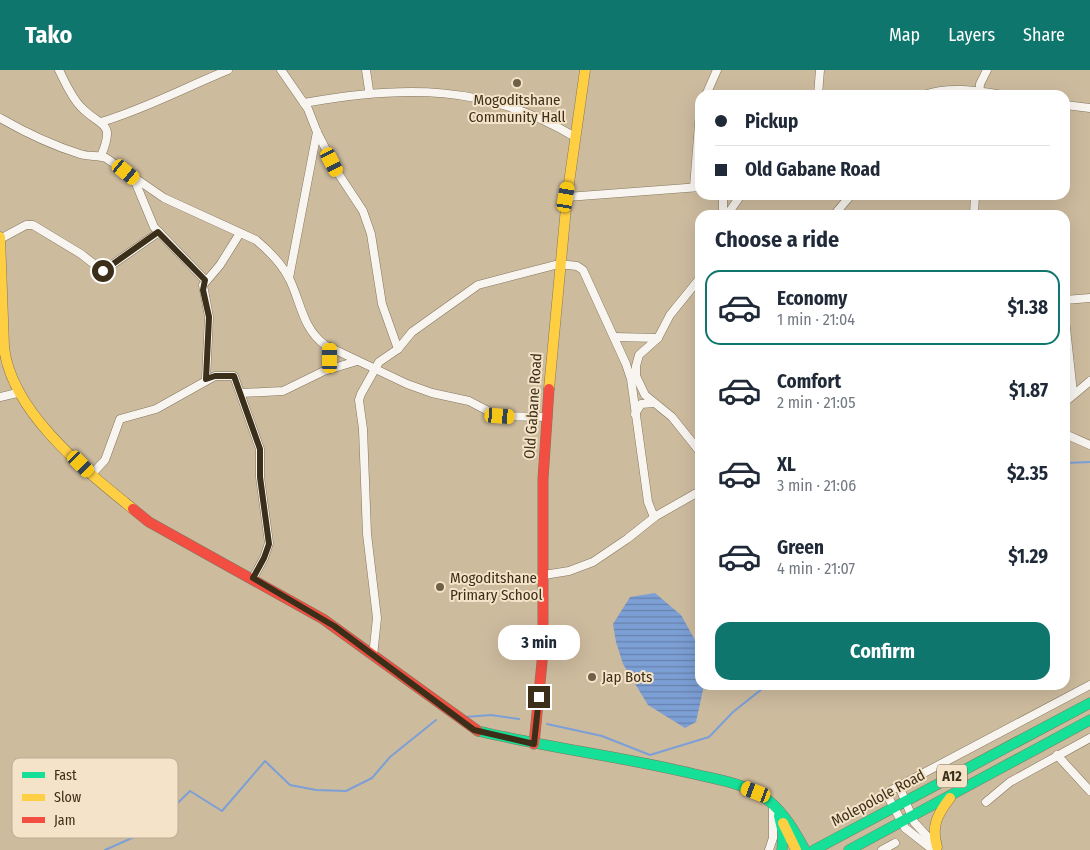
<!DOCTYPE html>
<meta charset="utf-8">
<style>
body{margin:0;font-family:"Fira Sans Condensed",sans-serif;background:#f6f6f7;color:#1f2937;height:100vh;display:flex;flex-direction:column;font-size:19px;white-space:nowrap}
*{box-sizing:border-box;margin:0}
p{font-size:16px;color:#747a83}
.icon{flex:none;width:28px;height:28px;fill:none;stroke:currentColor;stroke-width:2;stroke-linecap:round;stroke-linejoin:round}
.map{position:relative;flex:1;overflow:hidden}
.side{position:absolute;left:695px;top:140px;width:375px;height:480px;display:flex;flex-direction:column;background:#fff;border-radius:15px;box-shadow:0 5px 20px #0002}
.side>*{flex:none}
.hud{position:absolute;left:695px;top:20px;width:375px;height:110px;border-radius:15px;box-shadow:0 5px 20px #0002;display:grid;align-content:center;height:110px;padding:0 20px;background:#fff}
.end{position:absolute;width:22px;height:22px;margin:-11px;border:6px solid #3c2f19;background:#fff;box-shadow:0 0 0 2px #fff}
.from{border-radius:50%}
.bubble{position:absolute;height:35px;border-radius:15px;background:#fff;box-shadow:0 5px 20px #0002;font-size:16px;font-weight:700;line-height:35px;text-align:center}
.car{position:absolute;width:15px;height:30px;margin:-15px -8px;border-radius:6px;box-shadow:0 0 4px 1px #0007;background:linear-gradient(#f5c518 24%,#345 0 40%,#f5c518 0 76%,#345 0 86%,#f5c518 0)}
.hud b{display:flex;align-items:center;gap:18px;height:48px;font-size:19px}
.hud b+b{border-top:1px solid #e0e1e3}
.hud i{width:12px;height:12px;background:#1f2937}
ul{padding:0;list-style:none}
li{display:flex;align-items:center;gap:15px;height:75px;margin:0 10px 8px;padding:0 10px;border:2px solid transparent;border-radius:15px}
li div{flex:1}
li b{display:block;font-size:19px}
li em{font-style:normal;font-weight:700}
li.on{border-color:#0f766e}
li>.icon{width:45px;height:45px;stroke-width:1.5}
h2{padding:0 20px;font-size:22px;line-height:60px}
.action{display:flex;gap:10px;margin-top:auto;padding:10px 20px}
.action a{flex:1;height:58px;border-radius:15px;background:#0f766e;color:#fff;font-size:20px;font-weight:700;line-height:58px;text-align:center}
header{display:flex;align-items:center;gap:30px;box-sizing:border-box;height:70px;padding:0 25px;background:#0f766e;color:#fff}
header strong{font-size:24px}
nav{display:flex;gap:28px;margin-inline-start:auto;font-size:18px}
.map>svg:first-child{display:block}
</style>
<header>
<strong>Tako</strong>
<nav><a>Map</a><a>Layers</a><a>Share</a></nav>
</header>
<div class="map">
<svg width="1090" height="780" viewBox="0 0 1090 780">
<defs>
<pattern id="water-rules" width="6" height="5" patternUnits="userSpaceOnUse" patternTransform="scale(1.25)"><rect width="6" height="5" fill="#7c9fd5"/><path d="M0 2.5h6" fill="none" stroke="#6782ac"/></pattern>
</defs>
<rect width="100%" height="100%" fill="#cdbb9e"/>
<path fill="url(#water-rules)" d="M655,523l26,22 19,34v36h3v5l-7,32 -11,6 -37,-23 -25,-41 -7,-22 -3,-18 17,-27z"/>
<g fill="none" stroke-linecap="round" stroke-linejoin="round">
<g stroke="#7c9fd5" stroke-width="2">
<path d="M1065,393l25,-1"/>
<path d="M465,647l26,-2 28,4"/>
<path d="M547,654l55,12 48,19 59,-18 24,-25 34,-27"/>
<path d="M105,780l45,-20 40,-39 32,20 43,-50 25,24 26,5 30,1 26,-13 18,-21 46,-37"/>
</g>
<g stroke="#83765e" stroke-width="9">
<g id="street">
<path d="M59,0c6,12 12,27 22,37 20,21 35,13 20,49"/>
<path d="M281,0l27,39 9,23 21,41 25,38 8,23 11,70 16,45"/>
<path d="M366,0l3,20"/>
<path d="M706,25l11,-25"/>
<path d="M818,25l2,-25"/>
<path d="M924,25c25,-9 54,-4 79,0"/>
<path d="M979,25l1,-11 7,-14"/>
<path d="M304,33c98,-18 183,-19 271,34"/>
<path d="M1065,35l25,3"/>
<path d="M0,48c26,15 51,27 80,36 9,3 18,1 26,4l58,40 92,42c12,10 25,23 33,38 12,24 13,50 36,67l82,39 25,9 37,8 21,11 10,4 48,1"/>
<path d="M101,52c44,-13 85,-35 127,-52"/>
<path d="M134,109l20,48 51,53"/>
<path d="M694,117l6,-75"/>
<path d="M723,125v20"/>
<path d="M567,127l133,-10"/>
<path d="M727,145l14,-20"/>
<path d="M834,145l17,-20"/>
<path d="M974,145l1,-20"/>
<path d="M0,169l26,-14h7l48,29 22,17 56,-39"/>
<path d="M289,208l28,-146"/>
<path d="M700,208l-30,37 -12,23 -19,17 -3,11v10l9,19 27,22 28,35"/>
<path d="M1065,230l25,-2"/>
<path d="M1065,249l8,74"/>
<path d="M614,267l44,1"/>
<path d="M330,277v21"/>
<path d="M206,309l3,-62 -6,-32 17,-20 20,-32"/>
<path d="M242,323l41,-2 41,-20 33,-10"/>
<path d="M0,327l17,-4"/>
<path d="M1065,332l25,-21"/>
<path d="M635,344l6,-10 13,-1"/>
<path d="M1065,364l25,11"/>
<path d="M92,404l13,-14 15,-41 36,-10 59,-33h19l26,73v28l9,66 -5,15 -11,20"/>
<path d="M544,505l25,-4 24,-9 34,-23 29,-23 44,-25"/>
<path d="M373,586l4,-38 -10,-84 -4,-105 -4,-29 2,-6 18,-32 19,-13 14,-17 66,-47 81,-21 18,2 6,4 43,94 5,15 17,123 6,15"/>
<path d="M1057,685l33,36"/>
<path d="M899,716l15,36 23,25"/>
<path d="M986,732l24,-20 80,-44"/>
<path d="M769,780l4,-12v-33"/>
<path d="M882,780l13,-7"/>
<path d="M933,780l-28,-22 -19,-35 204,-108"/>
</g>
</g>
<g stroke="#83765e" stroke-width="11">
<g id="fast">
<path d="M478,661c72,17 145,26 216,43 25,6 55,10 75,27 16,13 26,31 36,49"/>
<path d="M779,746l4,17 -1,17"/>
<path d="M814,780l276,-147"/>
<path d="M849,780l241,-130"/>
</g>
</g>
<g stroke="#83765e" stroke-width="11">
<g id="slow">
<path d="M0,167l4,110c7,65 81,123 129,162"/>
<path d="M549,319l18,-192 18,-127"/>
<path d="M783,753l13,27"/>
<path d="M937,777c-6,-21 0,-32 13,-49"/>
</g>
</g>
<g stroke="#83765e" stroke-width="11">
<g id="jam">
<path d="M133,439l16,13 174,97 155,112"/>
<path d="M534,674l9,-92v-173l6,-90"/>
</g>
</g>
<use href="#street" stroke="#f8f5f0" stroke-width="8"/>
<use href="#fast" stroke="#16e098" stroke-width="10"/>
<use href="#slow" stroke="#ffcf43" stroke-width="10"/>
<use href="#jam" stroke="#f24e42" stroke-width="10"/>
</g>
<g fill="none" stroke-linecap="round" stroke-linejoin="round">
<path stroke="#3c2f19" stroke-width="6" d="M103,201l55,-39 47,48 -2,10 6,27 -3,62 9,-3h19l26,73v28l9,67 -5,14 -11,20 81,48 140,104 60,14 5,-47"/>
</g>
<g fill="#6f6048" stroke="#f4e3c8" stroke-width="2">
<circle cx="517" cy="13" r="5"/>
<circle cx="440" cy="517" r="5"/>
<circle cx="592" cy="607" r="5"/>
</g>
<g text-anchor="middle" dominant-baseline="central" stroke-width="4" stroke-linejoin="round" paint-order="stroke">
<rect fill="#f4e3c8" stroke="#73654e" stroke-width="1" x="937" y="694.5" width="30" height="23" rx="4"/>
<g font-size="14" font-weight="bold" fill="#3c2f19">
<text x="952" y="706">A12</text>
</g>
<g font-size="15" fill="#3c2f19" stroke="#f4e3c8" text-anchor="start">
<text x="517" y="30" text-anchor="middle">Mogoditshane<tspan x="517" dy="17">Community Hall</tspan></text>
<text x="450" y="508">Mogoditshane<tspan x="450" dy="17">Primary School</tspan></text>
<text x="602" y="607">Jap Bots</text>
</g>
<g font-size="15" fill="#3c2f19" stroke="#f4e3c8">
<text transform="translate(533 336) rotate(-86)">Old Gabane Road</text>
<text transform="translate(878 728) rotate(-28)">Molepolole Road</text>
</g>
</g>
<rect x="12" y="688" width="166" height="80" rx="8" fill="#f4e3c8" stroke="#bdad94" stroke-width="1"/>
<rect x="22" y="702" width="23" height="6" fill="#16e098"/>
<rect x="22" y="724" width="23" height="7" fill="#ffcf43"/>
<rect x="22" y="747" width="23" height="6" fill="#f24e42"/>
<g font-size="14" fill="#3c2f19">
<text x="54" y="710">Fast</text>
<text x="54" y="732">Slow</text>
<text x="54" y="755">Jam</text>
</g>
</svg>
<i class="end from" style="left:103px;top:201px"></i>
<i class="end" style="left:539px;top:627px"></i>
<div class="bubble" style="left:498px;top:555px;width:82px">3 min</div>
<i class="car" style="left:332px;top:92px;rotate:153deg"></i>
<i class="car" style="left:126px;top:102px;rotate:129deg"></i>
<i class="car" style="left:566px;top:127px;rotate:10deg"></i>
<i class="car" style="left:330px;top:288px;rotate:0deg"></i>
<i class="car" style="left:500px;top:346px;rotate:94deg"></i>
<i class="car" style="left:81px;top:394px;rotate:135deg"></i>
<i class="car" style="left:756px;top:722px;rotate:291deg"></i>
<div class="hud">
<b><i class="from"></i>Pickup</b>
<b><i></i>Old Gabane Road</b>
</div>
<section class="side">
<h2>Choose a ride</h2>
<ul>
<li class="on"><svg class="icon" aria-label="car" viewBox="0 0 24 24"><path d="M5 17H2v-5l4-1 3-4h7l3 4 3 1v5h-3M9 17h6M6 11h13"/><circle cx="7" cy="17" r="2"/><circle cx="17" cy="17" r="2"/></svg><div><b>Economy</b><p>1 min · 21:04</p></div><em>$1.38</em></li>
<li><svg class="icon" aria-label="car" viewBox="0 0 24 24"><path d="M5 17H2v-5l4-1 3-4h7l3 4 3 1v5h-3M9 17h6M6 11h13"/><circle cx="7" cy="17" r="2"/><circle cx="17" cy="17" r="2"/></svg><div><b>Comfort</b><p>2 min · 21:05</p></div><em>$1.87</em></li>
<li><svg class="icon" aria-label="car" viewBox="0 0 24 24"><path d="M5 17H2v-5l4-1 3-4h7l3 4 3 1v5h-3M9 17h6M6 11h13"/><circle cx="7" cy="17" r="2"/><circle cx="17" cy="17" r="2"/></svg><div><b>XL</b><p>3 min · 21:06</p></div><em>$2.35</em></li>
<li><svg class="icon" aria-label="car" viewBox="0 0 24 24"><path d="M5 17H2v-5l4-1 3-4h7l3 4 3 1v5h-3M9 17h6M6 11h13"/><circle cx="7" cy="17" r="2"/><circle cx="17" cy="17" r="2"/></svg><div><b>Green</b><p>4 min · 21:07</p></div><em>$1.29</em></li>
</ul>
<div class="action"><a>Confirm</a></div>
</section>
</div>
